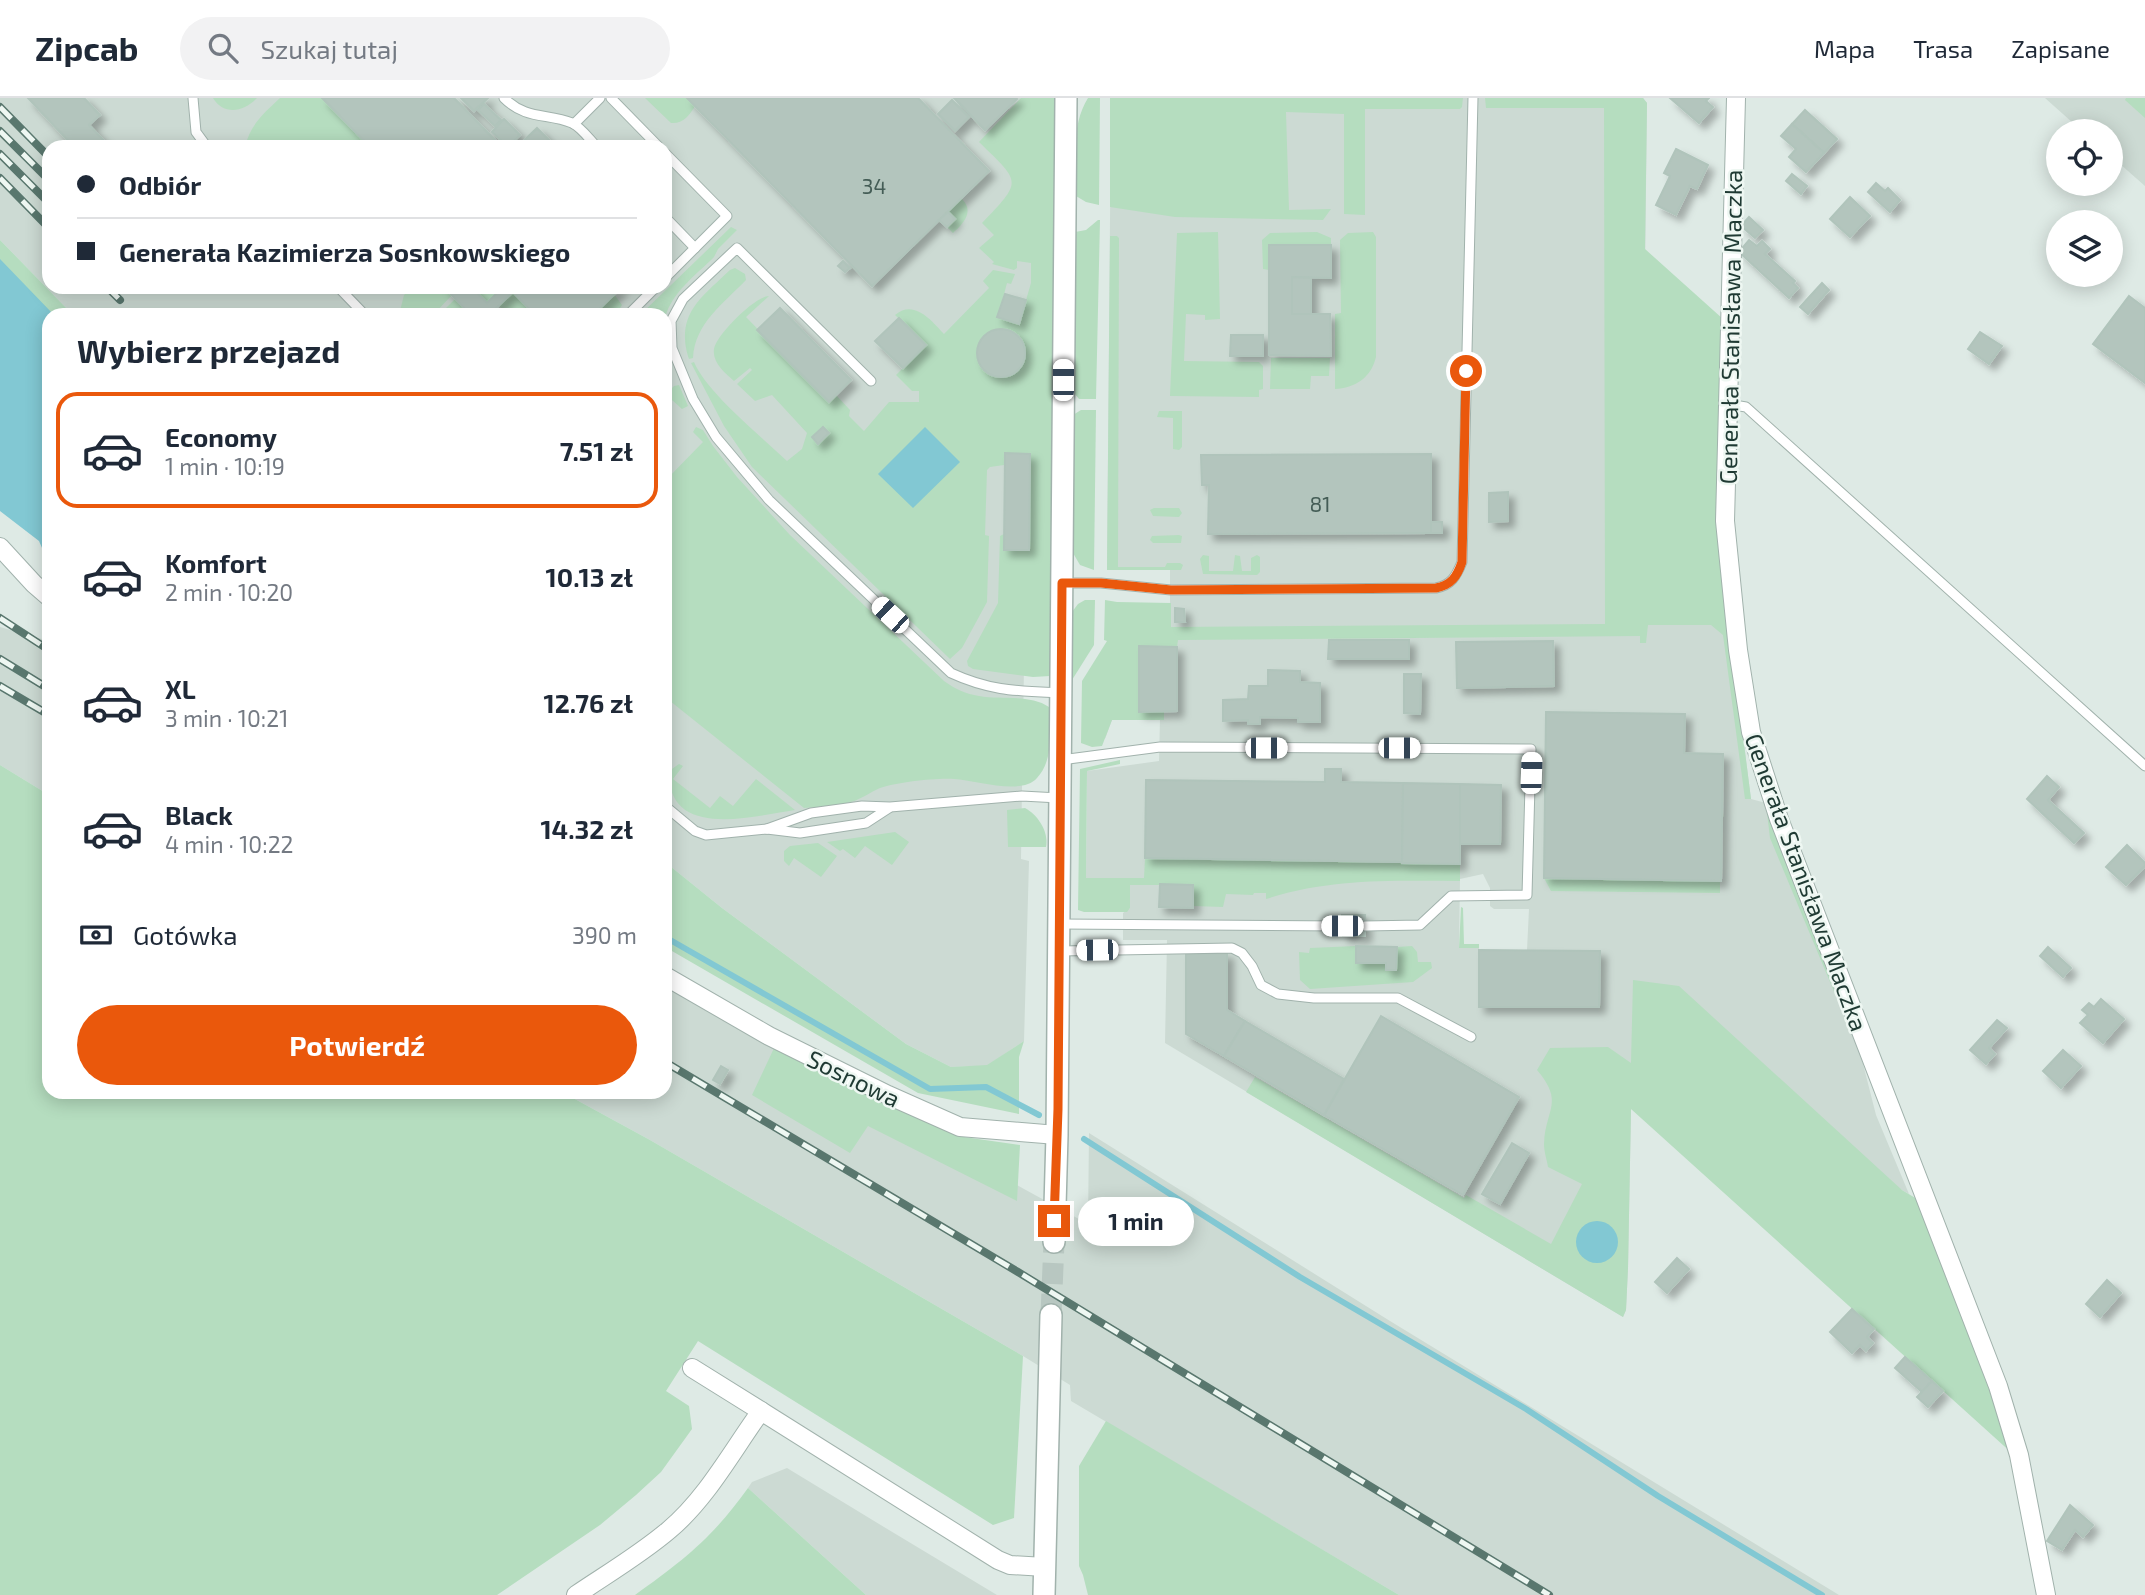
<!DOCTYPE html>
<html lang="pl">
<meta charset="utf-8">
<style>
body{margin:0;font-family:"Exo 2",sans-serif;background:#f2f2f3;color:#1f2937;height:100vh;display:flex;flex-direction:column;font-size:26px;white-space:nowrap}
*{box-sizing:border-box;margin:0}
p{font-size:23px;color:#747a83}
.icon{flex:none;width:38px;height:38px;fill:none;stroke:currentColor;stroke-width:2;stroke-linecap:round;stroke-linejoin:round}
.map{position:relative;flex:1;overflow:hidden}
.sheet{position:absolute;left:42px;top:210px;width:630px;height:791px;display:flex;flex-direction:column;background:#fff;border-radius:21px;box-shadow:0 4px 18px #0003}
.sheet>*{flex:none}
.hud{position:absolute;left:42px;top:42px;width:630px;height:154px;border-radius:21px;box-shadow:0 4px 18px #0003;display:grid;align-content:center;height:154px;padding:0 35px;background:#fff}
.buttons{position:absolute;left:2046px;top:21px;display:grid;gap:14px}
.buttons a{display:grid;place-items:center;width:77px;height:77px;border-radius:50%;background:#fff;box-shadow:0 4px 18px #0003;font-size:35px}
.end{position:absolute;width:32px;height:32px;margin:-16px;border:9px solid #ea580c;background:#fff;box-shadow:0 0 0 4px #fff}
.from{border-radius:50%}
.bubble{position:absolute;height:49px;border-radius:24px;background:#fff;box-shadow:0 4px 18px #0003;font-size:23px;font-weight:700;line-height:49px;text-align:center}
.car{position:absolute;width:21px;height:42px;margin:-21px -10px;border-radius:9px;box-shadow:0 0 5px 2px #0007;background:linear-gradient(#fff 24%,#345 0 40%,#fff 0 76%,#345 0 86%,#fff 0)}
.hud b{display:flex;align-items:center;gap:24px;height:66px;font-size:26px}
.hud b+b{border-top:2px solid #e0e1e3}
.hud i{width:18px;height:18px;background:#1f2937}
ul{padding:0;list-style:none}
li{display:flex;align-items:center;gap:21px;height:116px;margin:0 14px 10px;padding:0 21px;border:4px solid transparent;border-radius:21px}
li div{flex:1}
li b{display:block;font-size:26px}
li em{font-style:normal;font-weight:700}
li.on{border-color:#ea580c}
li>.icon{width:63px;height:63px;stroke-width:1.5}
h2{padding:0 35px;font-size:32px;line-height:84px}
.pay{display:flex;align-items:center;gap:18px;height:77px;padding:0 35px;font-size:26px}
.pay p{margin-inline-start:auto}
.button{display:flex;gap:14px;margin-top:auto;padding:14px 35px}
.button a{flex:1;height:80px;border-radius:42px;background:#ea580c;color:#fff;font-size:28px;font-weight:700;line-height:80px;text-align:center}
header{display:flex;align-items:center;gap:42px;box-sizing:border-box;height:98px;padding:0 35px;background:#fff;border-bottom:2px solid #e0e1e3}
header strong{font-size:33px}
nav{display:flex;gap:38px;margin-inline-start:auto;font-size:24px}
.search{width:490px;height:63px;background:#f2f2f3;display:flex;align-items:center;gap:18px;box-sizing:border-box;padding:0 24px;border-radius:38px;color:#747a83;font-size:26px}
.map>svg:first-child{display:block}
</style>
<header>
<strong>Zipcab</strong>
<div class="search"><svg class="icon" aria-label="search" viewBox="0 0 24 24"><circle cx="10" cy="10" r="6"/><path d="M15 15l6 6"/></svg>Szukaj tutaj</div>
<nav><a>Mapa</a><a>Trasa</a><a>Zapisane</a></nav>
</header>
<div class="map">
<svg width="2145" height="1497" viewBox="0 0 2145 1497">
<defs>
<filter id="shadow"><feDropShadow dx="6" dy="6" stdDeviation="3.5" flood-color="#0004"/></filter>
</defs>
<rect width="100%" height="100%" fill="#deeae5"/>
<g fill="#ccdad3" fill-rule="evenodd">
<path d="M0,0h1038l-6,561 -8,8 -2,119 -1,73 8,2 -5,180 -37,25 -36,1 -45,-23 -184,-136 -57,-46v-547h-592l-73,-75zM49,49h616v140h-616z"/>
<path d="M1119,0h524l4,5 -6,515h87l23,181 15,4 79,190 31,122 33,79 -7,-4 -271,-81 -3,159 -2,42 -3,7 -458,-274 2,-103h-44v-27l7,-5v-30h-44l1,-107 72,-10 1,-42 -48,1 -7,19 7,-98 58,-2v-69l-63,-1 4,-465zM1483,776l7,14v18l4,3h35l-2,41h-48v-2l-20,-1 1,-68z"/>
<path d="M2045,0h100v88l-34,-30 -1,-25h-28z"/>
<path d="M0,529l49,14v154l-49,-30z"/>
<path d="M665,885l359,206 64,35 1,-91 301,188 449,274h-440l-328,-194 -1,-16 -47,-29 -373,-216 -88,-48h103z"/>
<path d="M787,1370l97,59 113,68h-131l-118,-107 4,-6z"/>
</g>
<g fill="#b5ddbf" fill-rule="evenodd">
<path d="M213,0h44c-13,14 -33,18 -44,0z"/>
<path d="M280,0h42l48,49h-125c5,-22 19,-34 35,-49z"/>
<path d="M645,0h42l8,8c-5,8 -11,18 -24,17z"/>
<path d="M1021,0h35l-6,578 -17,1 -60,-8 -5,-3 -1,-5 31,-58 2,-67 4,-2v16h25l1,-96 -25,-1 -1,12 -14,2 -3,3 -2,65 4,1 -2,66 -25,46 -12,11 -198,-192 -28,-41 -33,-63 3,-1c13,31 67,74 93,99l15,-12 5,-16 -35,-38 -17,6 -18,-17 15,-14 -2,-2 -16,13c-9,-8 -22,-18 -20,-32 2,-14 41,-53 55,-53l-23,21 82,84 8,-6 14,15 -1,6 15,15 25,-29h30v-11h-7l-16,-16 30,-30 -31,-30c19,-16 36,5 49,19l45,-46 -6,-7 10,-11 22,4 -4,10 -4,-1 -9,34 21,7 12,-41v-20l-14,-2v7l-3,2 -22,-6 2,-2 -15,-14 15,-13 -12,-12c41,-43 39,-40 -3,-81zM1002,231c22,5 28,23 17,41 -38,27 -62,-34 -17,-41z"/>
<path d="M1088,0h12l-1,107 -13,-3 -10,-6c0,-33 -6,-69 12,-98z"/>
<path d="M1110,0h353l-1,9 -2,2h-95v106l-21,-1v-100l-58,-2 3,98 42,-1 -8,11 -148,-3 -65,-10z"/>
<path d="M1485,0h158l4,5 -2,146 78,70 5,299 23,181h-6l-22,-164 -12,-10h-63l-2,18h-6v-7l-462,4 -1,7 -38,-1v65l25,1v8h-52l-10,26 -10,1 -11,-4 1,-62 25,-40 -3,-1 1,-40 12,2 54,1v24l434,-3 -1,-516h-118z"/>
<path d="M2126,0h19v20l-20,-18z"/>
<path d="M961,100c14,13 3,25 -8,35l-6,-6 8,-8 -7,-7z"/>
<path d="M1098,122h2l-4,179h-17l-4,-5v-162l11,-2z"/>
<path d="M731,129l6,3 -19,19 -4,8c-18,18 -43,36 -49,61v-3h-25z"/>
<path d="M1218,134l2,87 -15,1v-5l-19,-1 -2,47 75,1 4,4v23l-4,1v7l-89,-1 7,-163z"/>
<path d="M1317,134l14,6v7h-61l-1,25 -6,-1 -1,-29 8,-7z"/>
<path d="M1373,134l3,5v120c-5,21 -21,31 -41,32v-75l6,-1 -1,-73 8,-7z"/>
<path d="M1110,138h7l2,2 -1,329h47l2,-4h13l3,2 -2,5h-74z"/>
<path d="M0,142l73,75h-24l-49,117z"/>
<path d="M735,170l10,6 1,6c-23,24 -51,43 -53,78l-4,1c-14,-45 12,-61 41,-89z"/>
<path d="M412,189h32l8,8 -19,20h-34l5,-20z"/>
<path d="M471,189h32l-16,16z"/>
<path d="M513,194l22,23h-27l-9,-9z"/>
<path d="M614,196l8,11 -6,10h-17l-3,-3z"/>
<path d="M455,201l16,16h-32z"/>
<path d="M1271,260h59l-1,18h-18l-1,13h-40z"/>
<path d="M679,287l9,21 -6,3 -10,-9 -7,6v-11l9,-9z"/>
<path d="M1081,312h15l-2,160 -14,-5 -7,-12v-138z"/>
<path d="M1159,313h23v36l-3,3 -6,-1v-31l-16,-1z"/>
<path d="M696,329l7,3 10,16 24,31 53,58 154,146c11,8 22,13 35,15 23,4 52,-2 70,11 1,23 5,53 -12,71 -16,18 -61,2 -83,1 -20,-1 -55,3 -74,9 -10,4 -18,11 -29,14 -15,4 -32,5 -47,6l-139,-111v-216l38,-39 -10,-10z"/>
<path d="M1154,410h25l3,5 -3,4 -26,-1 -3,-6z"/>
<path d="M1179,437l3,1 -1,7h-28l-3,-3 2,-4z"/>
<path d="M1203,457l6,1v15h24l2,-16 5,1 2,15h9v-13l6,-3 3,2v15l-3,3 -54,-1 -3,-15z"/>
<path d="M1085,502h10l-1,45 -22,35v-68l6,-8z"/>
<path d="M1120,662v4l-33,7 -1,107h58l1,-20 315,6v17c-68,0 -128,-3 -194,18v-6h-12l-1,2 -27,-1 -3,13 -30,-1 -1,-21h-62v23l-3,4h-43l-6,-2 2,-141z"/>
<path d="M679,666l4,2 -10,13 37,29 10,-12 13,10 23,-27 39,31c-42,6 -128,31 -126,-39z"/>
<path d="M0,667l49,30v297h513l88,48 373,216 -9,162 -21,7 -295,-184 -32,50 23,15 3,23 -31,43 -25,23 -36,30 -103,70h-497z"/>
<path d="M1025,710c13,7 24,24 21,39h-38l-1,-37z"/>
<path d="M1770,714l75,181 -10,1 -65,-156 -3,-25z"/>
<path d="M895,734l14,10 -17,23 -27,-19 -10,12 -12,-9 -3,2 -13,-9z"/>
<path d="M818,745l19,13 -16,21 -27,-19 -5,8 -5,-5v-10l6,-5z"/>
<path d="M665,764l57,46 184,136 45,23 36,-2 37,-24 -5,16v57l-101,-21 -253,-146z"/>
<path d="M1544,780l176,3v12l-169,-2z"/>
<path d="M1461,809l2,1 1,36h15v4h-20z"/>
<path d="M1356,848v17h30v7h9l2,-23 15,-1 5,6 1,10h13l1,6 -19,14 -103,7 -10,-9 -1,-28 10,1 1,-5z"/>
<path d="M1633,882l46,6 223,204 15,9 97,256 -383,-346 -3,159 -2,42 -3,7 -377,-225 9,-15 209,121 2,-3 85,49 31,-60 -34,-17c-1,-7 -4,-15 -4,-23 1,-35 21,-41 -7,-74l13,-22 58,-1 23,16z"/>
<path d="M775,948l182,90 63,9 -3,56 -149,-75 -18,27 -98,-58z"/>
<path d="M1106,1323l293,174h-311l-5,-20 -4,-9v-100z"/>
<path d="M748,1390l118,107h-231c49,-35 78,-58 113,-107z"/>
</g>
<g fill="#82c8d3">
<path d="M0,161l54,56h-5v249l-10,-23 -39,-30z"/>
<path d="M925,329l35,35 -47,46 -35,-34z"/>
<circle cx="1597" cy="1144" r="21"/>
</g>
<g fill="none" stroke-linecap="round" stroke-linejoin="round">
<g stroke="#82c8d3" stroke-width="6">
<path d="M665,839l265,152 56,-2 53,28"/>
<path d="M1084,1041l216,138 226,132 132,87 164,99"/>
</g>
</g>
<g fill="#b3c5bd" stroke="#b0c4bb" stroke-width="2" filter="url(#shadow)">
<path d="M28,0h56l16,17 -11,10 21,22h-36z"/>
<path d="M322,0h132l48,49h-132z"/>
<path d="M461,0h27l-14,13z"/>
<path d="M687,0h231l71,73 -117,115z"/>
<path d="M954,0h62l1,1 -32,31z"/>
<path d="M1670,0h39l-3,3 7,6 -14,16z"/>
<path d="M952,2l17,17 -14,14 -17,-17z"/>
<path d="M484,6l17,16 -6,6 -17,-16z"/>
<path d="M1805,12l32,29 -13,14 -32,-29z"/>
<path d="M504,21l16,16 -12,12 -16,-15z"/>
<path d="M1792,26l32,29 -18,19 -17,-15 7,-8 -15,-13z"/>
<path d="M537,30l19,19h-39z"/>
<path d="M1676,51l32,16 -11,24 -7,-3 -14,29 -20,-10 14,-29 -6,-3z"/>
<path d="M1792,76l15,12 -6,8 -15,-13z"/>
<path d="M1876,85l9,8 3,-3 12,12 -10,12 -22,-20z"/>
<path d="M1850,99l20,19 -20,21 -20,-18z"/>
<path d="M948,114l7,7 -8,8 -8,-7z"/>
<path d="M1749,119l14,13 -8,8 -14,-12z"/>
<path d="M1749,142l8,6 5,-5 8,8 -5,5 30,27 -2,2 5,5 -9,10 -50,-46z"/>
<path d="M1269,147h62v33l-39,-1v37h38l1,42 -62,-1z"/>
<path d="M843,163l7,7 -5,4 -7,-6z"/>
<path d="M1292,179l19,1v36h-19z"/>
<path d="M1822,185l7,7 -21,24 -8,-7z"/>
<path d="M444,189h27l16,16 16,-16h119l-29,28h-58l-22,-23 -19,18 5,5h-28z"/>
<path d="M1005,196l21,6 -7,24 -22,-7z"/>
<path d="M2129,198l16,12v75l-52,-39z"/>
<path d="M780,210l71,72 -22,22 -72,-72z"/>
<path d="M899,220l27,27 -23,23 -28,-27z"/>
<circle cx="1001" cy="255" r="24"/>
<path d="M1980,234l22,14 -13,18 -21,-15z"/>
<path d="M1231,237h32v21h-33z"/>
<path d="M823,329l6,6 -11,11 -6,-7z"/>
<path d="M1005,355l25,1 -1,96h-25z"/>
<path d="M1431,356v79l-223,1 1,-49h-7l-1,-30z"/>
<path d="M1508,394v29l-19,1v-29z"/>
<rect x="1431" y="424" width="11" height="11"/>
<path d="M1175,510l9,1 1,13h-10z"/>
<path d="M1329,542h80v19h-81z"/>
<path d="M1553,543l1,45 -97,2 -1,-46z"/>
<path d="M1139,548l38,1v64l-38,1z"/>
<path d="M1268,572l32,1v11l20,1v39h-22v-4l-38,-1v7h-12v-4l-25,1v-21l25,-1 1,-13h19z"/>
<path d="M1404,576h17l-1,40 -16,-1z"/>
<path d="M1546,614l139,2 -1,39 39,1 -2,127 -177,-3z"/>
<path d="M1325,671h16v13l62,1 -1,79 -257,-4 1,-78 179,2z"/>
<path d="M2047,678l12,11 -11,13 36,33 -10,10 -47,-44z"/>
<path d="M1403,685l57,1v80l-58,-1z"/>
<path d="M1460,686l41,1 -1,59h-40z"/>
<path d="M2127,747l18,18v3l-19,19 -20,-18z"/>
<path d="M1160,786l33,1v23l-34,-1z"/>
<path d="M1342,817h23v21h-22z"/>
<path d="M1356,848l41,1 -1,23h-10v-7h-30z"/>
<path d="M2048,849l23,21 -8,9 -23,-21z"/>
<path d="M1479,852l121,1 -1,56h-120z"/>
<path d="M1227,855v57l18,11 -21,35 -38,-22v-80z"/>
<path d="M2101,901l23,20 -21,24 -23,-20 8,-8 -6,-5 7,-7 5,4z"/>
<path d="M1381,918l138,81 -56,98 -139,-80z"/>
<path d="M1997,922l10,8 -18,20 6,6 -9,10 -16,-14z"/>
<path d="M1245,923l99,58 -20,36 -100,-59z"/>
<path d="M2063,952l18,16 -20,22 -18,-17z"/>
<path d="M721,968l7,4 -8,14 -7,-4z"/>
<path d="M1512,1045l17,10 -29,51 -18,-10z"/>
<path d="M1677,1160l12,11 -22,24 -12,-11z"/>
<path d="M2107,1182l14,13 -21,24 -14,-13z"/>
<path d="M1852,1211l22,20 -7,8 6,6 -7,8 -6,-6 -8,8 -22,-21z"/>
<path d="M1905,1259l27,24 -10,11 -27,-24z"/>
<path d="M1932,1283l11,10 -15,16 -11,-10z"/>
<path d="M2070,1407l23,20 -10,12 -8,-7 -13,20 -15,-9z"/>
</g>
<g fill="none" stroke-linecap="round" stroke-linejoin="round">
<path stroke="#b8c7c1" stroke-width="21" stroke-dasharray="21 10" stroke-linecap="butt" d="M1051,1217l3,-73"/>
<g stroke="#a1b2ac" stroke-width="11">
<g id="service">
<path d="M193,0l3,34 11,15"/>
<path d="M504,0c22,22 43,15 68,25 9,4 18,17 25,24"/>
<path d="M611,0l48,49"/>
<path d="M574,26l26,-26"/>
<path d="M665,55l62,63 -62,62"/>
<path d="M665,119l30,31"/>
<path d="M338,189l27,28"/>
<path d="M628,217l28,-28"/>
<path d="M871,283l-134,-133 -54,51 -12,22 1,27 21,51 23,38 53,63 182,173c39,18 66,18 109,20"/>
<path d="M1728,306l18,3 399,359"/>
<path d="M1062,485h39l70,7 265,-2c15,-3 20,-11 26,-26l11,-464"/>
<path d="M1061,662l99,-13 371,2 -4,146 -76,1 -31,29 -55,1"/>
<path d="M665,708l30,25 11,4 61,-6 33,4 66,-10 23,-15"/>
<path d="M767,731l44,-16 51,-7 28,1 132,-11 37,2"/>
<path d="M1059,826l283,2"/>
<path d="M1060,853l172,-3 10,5 10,13 9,19 17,9 36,4h84l73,39"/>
</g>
</g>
<g stroke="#a1b2ac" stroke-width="20">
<g id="minor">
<path d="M1736,0l-11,423 13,129 13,82 28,87 219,567 21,69 27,140"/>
<path d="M0,449l34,37 15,13"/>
<path d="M665,878l104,60 119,59 72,32 97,8"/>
<path d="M692,1270l69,43"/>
<path d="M576,1497c31,-21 65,-41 93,-65 38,-32 63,-79 92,-119l237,149 12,5 35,2"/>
</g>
</g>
<g stroke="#a1b2ac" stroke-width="24">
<g id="tertiary">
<path d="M1054,1144l3,-107 9,-1037"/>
<path d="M1044,1497l7,-280"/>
</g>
</g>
<use href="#service" stroke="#fff" stroke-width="9"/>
<use href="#minor" stroke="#fff" stroke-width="18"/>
<use href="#tertiary" stroke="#fff" stroke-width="21"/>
<g stroke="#59776e" stroke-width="8">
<g id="rail">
<path d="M0,9l49,50"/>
<path d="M0,33l49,49"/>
<path d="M0,56l49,49"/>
<path d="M0,80l49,50"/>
<path d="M107,189l13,13"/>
<path d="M131,189h1"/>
<path d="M0,520l49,32"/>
<path d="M0,561l49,30"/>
<path d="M0,588l49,29"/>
<path d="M665,964l353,210 531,323"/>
</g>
</g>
<use href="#rail" stroke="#eef7f2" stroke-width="5" stroke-dasharray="16" stroke-linecap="butt"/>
</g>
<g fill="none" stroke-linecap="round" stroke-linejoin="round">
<path stroke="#ea580c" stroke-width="9" d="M1054,1123l4,-112 4,-526h39l70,7 265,-2c15,-3 21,-11 26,-26l4,-191"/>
</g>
<g text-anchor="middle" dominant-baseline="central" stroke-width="5" stroke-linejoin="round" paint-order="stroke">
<g font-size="21" fill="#445d56">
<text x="874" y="87">34</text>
<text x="1320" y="405">81</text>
</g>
<g font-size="24" fill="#1f3a33" stroke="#eef7f2">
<text transform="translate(1730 229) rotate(-89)">Generała Stanisława Maczka</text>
<text transform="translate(1807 784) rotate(70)">Generała Stanisława Maczka</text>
<text transform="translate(854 980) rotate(26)">Sosnowa</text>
</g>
</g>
</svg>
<div class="buttons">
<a><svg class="icon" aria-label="locate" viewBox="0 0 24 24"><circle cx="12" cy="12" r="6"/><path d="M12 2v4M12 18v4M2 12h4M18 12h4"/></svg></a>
<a><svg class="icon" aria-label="layers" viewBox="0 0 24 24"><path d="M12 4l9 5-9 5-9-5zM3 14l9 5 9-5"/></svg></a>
</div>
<i class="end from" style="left:1466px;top:273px"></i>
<i class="end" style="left:1054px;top:1123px"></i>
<div class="bubble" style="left:1078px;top:1099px;width:116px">1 min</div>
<i class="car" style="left:1063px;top:282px;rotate:0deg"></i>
<i class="car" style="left:890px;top:517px;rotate:313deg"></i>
<i class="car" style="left:1266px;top:650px;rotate:90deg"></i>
<i class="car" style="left:1399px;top:650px;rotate:90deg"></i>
<i class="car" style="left:1531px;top:675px;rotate:2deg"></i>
<i class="car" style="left:1342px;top:828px;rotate:270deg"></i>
<i class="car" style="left:1097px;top:852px;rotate:269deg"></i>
<div class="hud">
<b><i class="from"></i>Odbiór</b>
<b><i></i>Generała Kazimierza Sosnkowskiego</b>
</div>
<section class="sheet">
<h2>Wybierz przejazd</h2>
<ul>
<li class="on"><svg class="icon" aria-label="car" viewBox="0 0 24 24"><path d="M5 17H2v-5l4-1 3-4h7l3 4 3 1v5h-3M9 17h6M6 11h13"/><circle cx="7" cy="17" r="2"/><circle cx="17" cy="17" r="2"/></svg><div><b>Economy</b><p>1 min · 10:19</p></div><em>7.51 zł</em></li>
<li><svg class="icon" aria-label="car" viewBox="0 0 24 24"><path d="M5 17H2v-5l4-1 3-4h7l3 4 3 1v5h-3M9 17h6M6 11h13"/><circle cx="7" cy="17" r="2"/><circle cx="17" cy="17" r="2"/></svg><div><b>Komfort</b><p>2 min · 10:20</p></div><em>10.13 zł</em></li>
<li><svg class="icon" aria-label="car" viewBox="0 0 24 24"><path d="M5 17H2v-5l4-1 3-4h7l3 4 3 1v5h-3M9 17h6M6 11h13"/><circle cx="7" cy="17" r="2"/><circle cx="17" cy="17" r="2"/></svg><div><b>XL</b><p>3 min · 10:21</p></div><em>12.76 zł</em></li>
<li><svg class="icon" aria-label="car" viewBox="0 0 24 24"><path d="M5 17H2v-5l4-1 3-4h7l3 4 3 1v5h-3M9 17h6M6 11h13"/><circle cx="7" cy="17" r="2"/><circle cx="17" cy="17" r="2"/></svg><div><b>Black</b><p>4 min · 10:22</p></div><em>14.32 zł</em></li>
</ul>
<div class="pay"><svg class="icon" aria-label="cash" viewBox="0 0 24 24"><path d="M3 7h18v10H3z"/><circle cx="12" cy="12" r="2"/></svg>Gotówka<p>390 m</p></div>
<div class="button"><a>Potwierdź</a></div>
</section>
</div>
